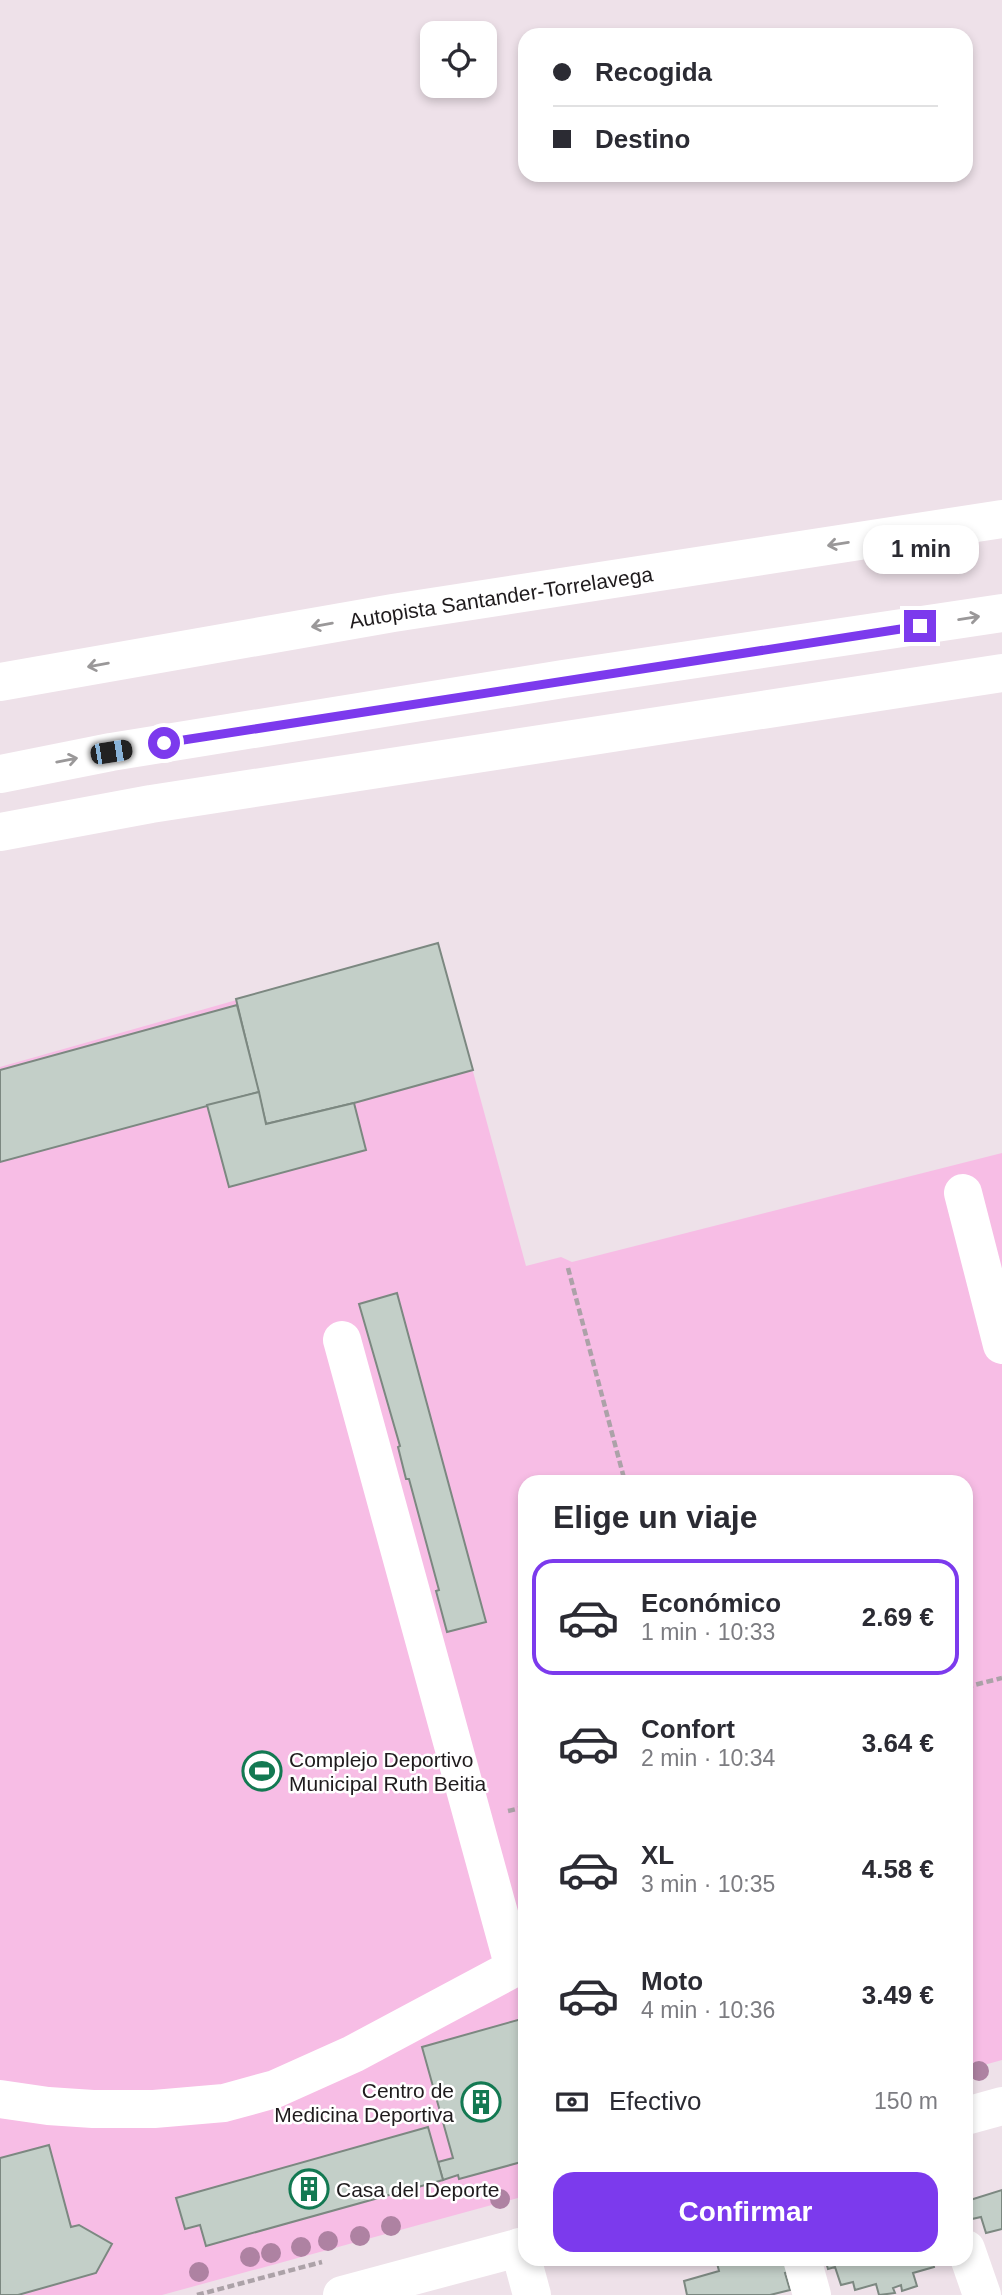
<!DOCTYPE html>
<html lang="es">
<meta charset="utf-8">
<style>
body{margin:0;font-family:Arial,sans-serif;background:#f2f2f3;color:#2b2b33;height:100vh;display:flex;flex-direction:column;font-size:26px;white-space:nowrap}
*{box-sizing:border-box;margin:0}
p{font-size:23px;color:#7c7c81}
.icon{flex:none;width:38px;height:38px;fill:none;stroke:currentColor;stroke-width:2;stroke-linecap:round;stroke-linejoin:round}
.map{position:relative;flex:1;overflow:hidden}
.sheet{position:absolute;left:518px;top:1475px;width:455px;height:791px;display:flex;flex-direction:column;background:#fff;border-radius:21px;box-shadow:0 4px 10px #0003}
.sheet>*{flex:none}
.hud{position:absolute;left:518px;top:28px;width:455px;height:154px;border-radius:21px;box-shadow:0 4px 10px #0003;display:grid;align-content:center;height:154px;padding:0 35px;background:#fff}
.controls{position:absolute;left:420px;top:21px;display:grid;gap:14px}
.controls a{display:grid;place-items:center;width:77px;height:77px;border-radius:14px;background:#fff;box-shadow:0 4px 10px #0003;font-size:35px}
.end{position:absolute;width:32px;height:32px;margin:-16px;border:9px solid #7c3aed;background:#fff;box-shadow:0 0 0 4px #fff}
.from{border-radius:50%}
.bubble{position:absolute;height:49px;border-radius:21px;background:#fff;box-shadow:0 4px 10px #0003;font-size:23px;font-weight:600;line-height:49px;text-align:center}
.car{position:absolute;width:21px;height:42px;margin:-21px -10px;border-radius:9px;box-shadow:0 0 5px 2px #0007;background:linear-gradient(#222 24%,#8ab4d8 0 40%,#222 0 76%,#8ab4d8 0 86%,#222 0)}
.hud b{display:flex;align-items:center;gap:24px;height:66px;font-size:26px}
.hud b+b{border-top:2px solid #e1e1e2}
.hud i{width:18px;height:18px;background:#2b2b33}
ul{padding:0;list-style:none}
li{display:flex;align-items:center;gap:21px;height:116px;margin:0 14px 10px;padding:0 21px;border:4px solid transparent;border-radius:21px}
li div{flex:1}
li b{display:block;font-size:26px}
li em{font-style:normal;font-weight:600}
li.active{border-color:#7c3aed}
li>.icon{width:63px;height:63px;stroke-width:1.5}
h2{padding:0 35px;font-size:32px;line-height:84px}
.pay{display:flex;align-items:center;gap:18px;height:77px;padding:0 35px;font-size:26px}
.pay p{margin-inline-start:auto}
.button{display:flex;gap:14px;margin-top:auto;padding:14px 35px}
.button a{flex:1;height:80px;border-radius:21px;background:#7c3aed;color:#fff;font-size:28px;font-weight:600;line-height:80px;text-align:center}
.map>svg:first-child{display:block}
</style>
<div class="map">
<svg width="1002" height="2295" viewBox="0 0 1002 2295">
<rect width="100%" height="100%" fill="#eee1e9"/>
<path fill="#f7bde5" d="M438,943l88,323 35,-9 11,5 430,-109v907l-36,10v-588h-441v714l-363,99h-162v-1228z"/>
<g fill="#c3cfc8" stroke="#7c8881" stroke-width="2">
<path d="M438,943l35,127 -119,33 -88,21 -30,-125z"/>
<path d="M237,1005l22,87 -259,70v-92z"/>
<path d="M259,1092l7,32 88,-21 12,47 -137,37 -22,-82z"/>
<path d="M397,1293l89,329 -39,10 -11,-41 3,-1 -30,-111h-3l-8,-32 2,-1 -41,-142z"/>
<path d="M525,2018v143l-66,18 -1,-4 -15,5 -5,-18 15,-4 -31,-111z"/>
<path d="M428,2127l15,53 -237,66 -6,-21 -15,4 -9,-31z"/>
<path d="M49,2145l22,82 8,-2 33,19 -16,29 -78,22h-18v-137z"/>
<path d="M1002,2190v39l-16,4 -5,-16 -9,2 -5,-18z"/>
<path d="M716,2259h77l3,11 -11,3 5,17 -20,5h-83l-3,-14 35,-10z"/>
<path d="M825,2259h107l2,8 -21,6 4,13 -15,5 -1,-6 -8,3 2,5 -16,2 -3,-11 -21,6 -2,-8 -12,3 -6,-18 -7,2z"/>
</g>
<g fill="none" stroke-linecap="round" stroke-linejoin="round">
<g stroke="#aca2a8" stroke-width="4.5" stroke-dasharray="7 3.5" stroke-linecap="butt">
<path d="M568,1268l57,214"/>
<path d="M966,1687l36,-9"/>
<path d="M508,1811l17,-4"/>
<path d="M197,2295l125,-33"/>
</g>
<g stroke="#fff" stroke-width="38">
<path d="M0,832l151,-28 851,-131"/>
<path d="M963,1193l39,152"/>
<path d="M0,2099l48,7 45,3h61l70,-6 51,-14 78,-35 161,-86 -172,-628"/>
<path d="M519,2247l13,48"/>
<path d="M966,2249l16,46"/>
<path d="M802,2259l10,36"/>
</g>
<g stroke="#fff" stroke-width="38">
<path d="M966,2116l36,-10"/>
<path d="M342,2295l183,-49"/>
</g>
<g stroke="#fff" stroke-width="38">
<path id="s1" d="M0,682l393,-69 609,-94"/>
<path d="M0,774l111,-22 452,-73 439,-66"/>
</g>
</g>
<g fill="#ae82a2">
<circle cx="979" cy="2071" r="10"/>
<circle cx="500" cy="2199" r="10"/>
<circle cx="391" cy="2226" r="10"/>
<circle cx="360" cy="2236" r="10"/>
<circle cx="328" cy="2241" r="10"/>
<circle cx="301" cy="2247" r="10"/>
<circle cx="271" cy="2253" r="10"/>
<circle cx="250" cy="2257" r="10"/>
<circle cx="199" cy="2272" r="10"/>
</g>
<defs><path id="oneway-shaft" d="M-6 0H5M1.5-3L5.5 0L1.5 3" fill="none" stroke-width="1.6" stroke-linecap="round" stroke-linejoin="round" transform="scale(1.75)"/></defs>
<g stroke="#9a9899">
<use href="#oneway-shaft" transform="translate(838 544) rotate(171)"/>
<use href="#oneway-shaft" transform="translate(969 618) rotate(-9)"/>
<use href="#oneway-shaft" transform="translate(322 625) rotate(170)"/>
<use href="#oneway-shaft" transform="translate(98 665) rotate(170)"/>
<use href="#oneway-shaft" transform="translate(67 760) rotate(-11)"/>
</g>
<g fill="none" stroke-linecap="round" stroke-linejoin="round">
<path stroke="#7c3aed" stroke-width="9" d="M164,743l756,-117"/>
</g>
<defs>
<g id="stadium-ring" transform="scale(2.0125)"><circle r="9.5" fill="#fff" stroke="#137952" stroke-width="1.5"/><path d="M0-5a6.5 5 0 1 0 0 10a6.5 5 0 1 0 0-10ZM-3.5-1.8h7v3.6h-7Z" fill="#137952"/></g>
<g id="building-ring" transform="scale(2.0125)"><circle r="9.5" fill="#fff" stroke="#137952" stroke-width="1.5"/><path d="M-4-6H4V6H1V3H-1V6H-4ZM-2.5-4.3h1.7v1.8h-1.7ZM.8-4.3h1.7v1.8H.8ZM-2.5-1h1.7V.8h-1.7ZM.8-1h1.7V.8H.8Z" fill="#137952"/></g>
</defs>
<g fill-rule="evenodd">
<use href="#stadium-ring" x="262" y="1771"/>
<use href="#building-ring" x="481" y="2102"/>
<use href="#building-ring" x="309" y="2189"/>
</g>
<g text-anchor="middle" dominant-baseline="central" stroke-width="5" stroke-linejoin="round" paint-order="stroke">
<g font-size="21" fill="#1f1b1d" stroke="#fff">
<text stroke="none"><textPath href="#s1" startOffset="508">Autopista Santander-Torrelavega</textPath></text>
</g>
<g font-size="21" fill="#1f1b1d" stroke="#fff" text-anchor="start">
<text x="289" y="1759">Complejo Deportivo<tspan x="289" dy="24">Municipal Ruth Beitia</tspan></text>
<text x="454" y="2090" text-anchor="end">Centro de<tspan x="454" dy="24">Medicina Deportiva</tspan></text>
<text x="336" y="2189">Casa del Deporte</text>
</g>
</g>
</svg>
<div class="controls">
<a><svg class="icon" aria-label="locate" viewBox="0 0 24 24"><circle cx="12" cy="12" r="6"/><path d="M12 2v4M12 18v4M2 12h4M18 12h4"/></svg></a>
</div>
<i class="end from" style="left:164px;top:743px"></i>
<i class="end" style="left:920px;top:626px"></i>
<div class="bubble" style="left:863px;top:525px;width:116px">1 min</div>
<i class="car" style="left:111px;top:752px;rotate:81deg"></i>
<div class="hud">
<b><i class="from"></i>Recogida</b>
<b><i></i>Destino</b>
</div>
<section class="sheet">
<h2>Elige un viaje</h2>
<ul>
<li class="active"><svg class="icon" aria-label="car" viewBox="0 0 24 24"><path d="M5 17H2v-5l4-1 3-4h7l3 4 3 1v5h-3M9 17h6M6 11h13"/><circle cx="7" cy="17" r="2"/><circle cx="17" cy="17" r="2"/></svg><div><b>Económico</b><p>1 min · 10:33</p></div><em>2.69 €</em></li>
<li><svg class="icon" aria-label="car" viewBox="0 0 24 24"><path d="M5 17H2v-5l4-1 3-4h7l3 4 3 1v5h-3M9 17h6M6 11h13"/><circle cx="7" cy="17" r="2"/><circle cx="17" cy="17" r="2"/></svg><div><b>Confort</b><p>2 min · 10:34</p></div><em>3.64 €</em></li>
<li><svg class="icon" aria-label="car" viewBox="0 0 24 24"><path d="M5 17H2v-5l4-1 3-4h7l3 4 3 1v5h-3M9 17h6M6 11h13"/><circle cx="7" cy="17" r="2"/><circle cx="17" cy="17" r="2"/></svg><div><b>XL</b><p>3 min · 10:35</p></div><em>4.58 €</em></li>
<li><svg class="icon" aria-label="car" viewBox="0 0 24 24"><path d="M5 17H2v-5l4-1 3-4h7l3 4 3 1v5h-3M9 17h6M6 11h13"/><circle cx="7" cy="17" r="2"/><circle cx="17" cy="17" r="2"/></svg><div><b>Moto</b><p>4 min · 10:36</p></div><em>3.49 €</em></li>
</ul>
<div class="pay"><svg class="icon" aria-label="cash" viewBox="0 0 24 24"><path d="M3 7h18v10H3z"/><circle cx="12" cy="12" r="2"/></svg>Efectivo<p>150 m</p></div>
<div class="button"><a>Confirmar</a></div>
</section>
</div>
